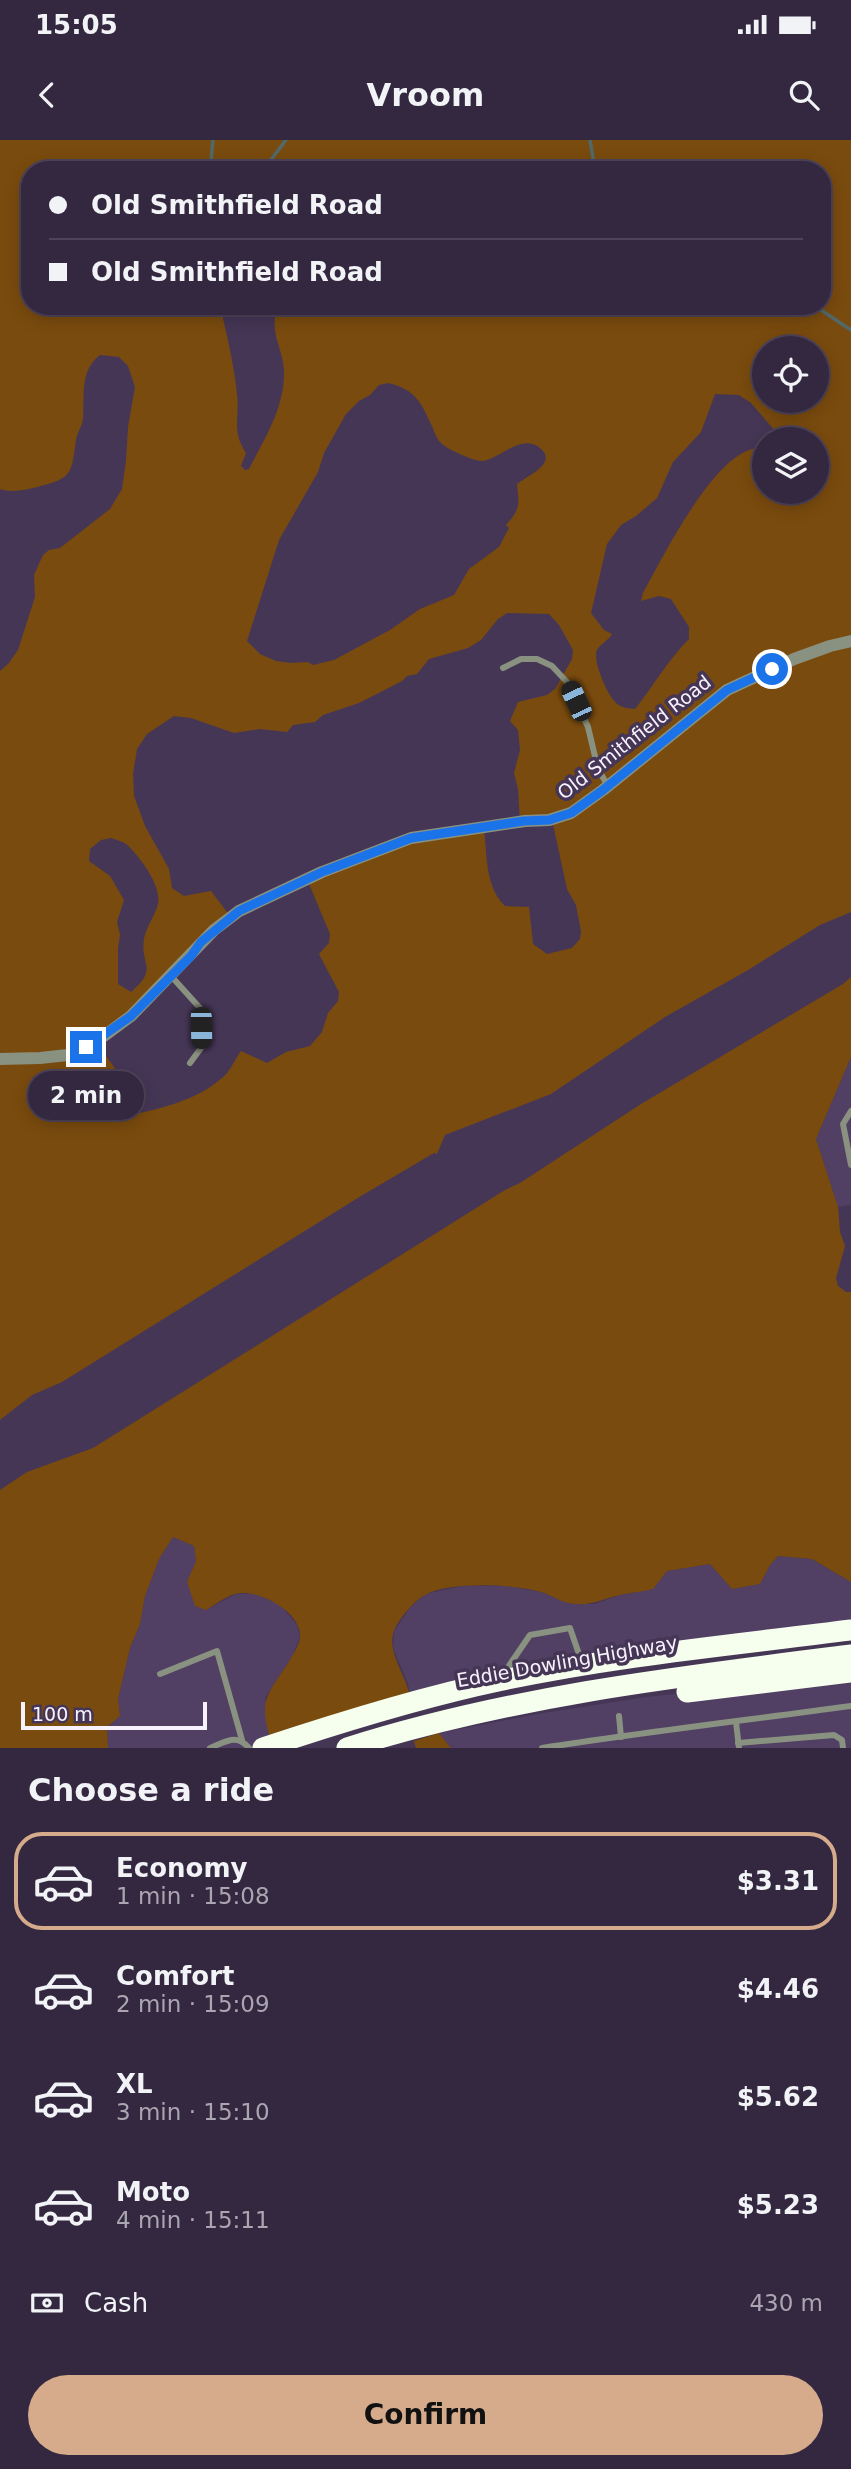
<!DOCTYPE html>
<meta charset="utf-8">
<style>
body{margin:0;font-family:"DejaVu Sans",sans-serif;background:#3f344b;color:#f1f3f6;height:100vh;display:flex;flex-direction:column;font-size:26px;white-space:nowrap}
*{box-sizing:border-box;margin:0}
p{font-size:23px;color:#a9a6b1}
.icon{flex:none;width:38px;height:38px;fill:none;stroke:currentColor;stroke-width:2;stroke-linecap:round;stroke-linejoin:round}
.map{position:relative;height:1608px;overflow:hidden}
.sheet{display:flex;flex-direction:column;background:#342840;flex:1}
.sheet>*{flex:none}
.hud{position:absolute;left:21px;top:21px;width:810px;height:154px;border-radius:28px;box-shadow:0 4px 18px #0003,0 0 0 2px #4e4459;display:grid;align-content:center;height:154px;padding:0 28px;background:#342840}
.tools{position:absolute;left:752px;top:196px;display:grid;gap:14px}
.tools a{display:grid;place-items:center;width:77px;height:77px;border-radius:50%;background:#342840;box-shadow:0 4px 18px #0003,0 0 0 2px #4e4459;font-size:35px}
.scale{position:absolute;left:21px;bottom:18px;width:186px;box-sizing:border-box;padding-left:7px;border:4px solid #f8f2fe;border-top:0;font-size:19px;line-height:24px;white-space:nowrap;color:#f8f2fe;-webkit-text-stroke:5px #463656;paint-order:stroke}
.end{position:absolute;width:32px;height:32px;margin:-16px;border:9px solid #1a73e8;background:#fff;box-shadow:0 0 0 4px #fff}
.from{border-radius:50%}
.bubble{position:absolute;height:49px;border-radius:24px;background:#342840;box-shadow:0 4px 18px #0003,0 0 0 2px #4e4459;font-size:23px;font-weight:700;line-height:49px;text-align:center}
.car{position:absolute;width:21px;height:42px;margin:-21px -10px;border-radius:9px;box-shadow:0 0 5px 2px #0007;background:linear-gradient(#222 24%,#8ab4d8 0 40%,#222 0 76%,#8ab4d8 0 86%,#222 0)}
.hud b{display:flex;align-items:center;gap:24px;height:66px;font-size:26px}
.hud b+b{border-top:2px solid #4e4459}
.hud i{width:18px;height:18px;background:#f1f3f6}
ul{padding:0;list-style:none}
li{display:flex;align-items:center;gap:21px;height:98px;margin:0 14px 10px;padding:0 14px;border:4px solid transparent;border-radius:28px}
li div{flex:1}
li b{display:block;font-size:26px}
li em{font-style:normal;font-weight:700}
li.on{border-color:#d6ab8b}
li>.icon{width:63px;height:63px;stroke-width:1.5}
h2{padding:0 28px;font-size:32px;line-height:84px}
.pay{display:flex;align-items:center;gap:18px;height:77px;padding:0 28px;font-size:26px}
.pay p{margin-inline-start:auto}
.cta{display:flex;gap:14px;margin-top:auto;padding:14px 28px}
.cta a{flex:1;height:80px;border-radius:42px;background:#d6ab8b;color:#111;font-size:28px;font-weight:700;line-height:80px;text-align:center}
.status{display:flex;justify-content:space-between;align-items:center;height:49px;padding:0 35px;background:#342840;direction:ltr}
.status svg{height:19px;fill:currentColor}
header{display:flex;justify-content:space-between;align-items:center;height:91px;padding:0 28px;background:#342840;font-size:32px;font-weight:700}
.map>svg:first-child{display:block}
</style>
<div class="status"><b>15:05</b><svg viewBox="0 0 49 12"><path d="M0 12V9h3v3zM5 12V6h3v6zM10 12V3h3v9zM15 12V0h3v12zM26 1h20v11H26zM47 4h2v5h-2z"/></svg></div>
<header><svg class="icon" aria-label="back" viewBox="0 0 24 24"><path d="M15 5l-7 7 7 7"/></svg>Vroom<svg class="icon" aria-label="search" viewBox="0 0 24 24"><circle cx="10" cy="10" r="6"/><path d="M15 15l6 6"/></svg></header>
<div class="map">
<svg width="851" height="1608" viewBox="0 0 851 1608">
<rect width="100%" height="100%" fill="#463656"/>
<g fill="#513f64">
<path d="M851,917v148l-13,2 -22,-68z"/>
<path d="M173,1397l21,9 2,15 -9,21 19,28 30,-16h17l26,9 18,22 3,12 -7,18 -28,43 6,44 -9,6h-154l-1,-21 13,-11 -2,-17 12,-51 10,-24 5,-28 14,-37z"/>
<path d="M778,1416l34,3 39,23v44l-441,71 -2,-13 -15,-36 1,-17 16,-23 15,-14 37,-8h45l34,6 30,12h24l22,-8 36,-7 14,-18 43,-7 22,25 28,-5 10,-19z"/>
<path d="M851,1535v73h-400l-12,-15 104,-20 103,-16z"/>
</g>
<g fill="#7a4b0e" fill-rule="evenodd">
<path d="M0,0h851v772l-31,13 -72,45 -83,47 -114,77 -106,41 -8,19 -3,-1 -73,43 -299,186 -30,13 -32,25v-749l9,-8 9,-13 17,-53 -1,-22 9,-20 6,-5 11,-2 50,-39 12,-20 4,-28 2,-34 7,-40 -7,-21 -9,-9 -19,-2c-21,16 -15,41 -17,64 -1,8 -6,13 -7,21 -5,33 -2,38 -39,47 -13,3 -24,6 -37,2zM30,30h792v136h-544c-10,27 5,40 6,65 1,36 -19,67 -35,98l-4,1 -4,-4 5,-13c-15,-23 -6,-34 -9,-59 -3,-29 -10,-59 -17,-88h-190zM765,208h52v53h-52zM388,243c27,6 33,19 44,43 2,5 4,11 7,15 7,8 19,12 28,16 5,2 11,4 16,4 18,-3 42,-31 60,-10 12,14 -18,26 -26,33 2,21 4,24 -11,41l3,3 -10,19 -30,22 -15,26 -34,14 -30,21 -56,30 -21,5 -5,-3 -18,1 -14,-2 -16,-7 -13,-13 32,-101 39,-68 6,-19 22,-39 13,-13 11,-6 9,-10zM715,254l24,1 12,8 31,36h35v53h-52v-43c-44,-12 -104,112 -122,144l-2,8 18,-5 12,3 18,28v12c-21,21 -35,46 -54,70 -8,-1 -14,-1 -20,-7 -8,-8 -23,-42 -18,-52 3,-6 11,-9 15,-16l-8,-4 -13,-17 16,-69 14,-19 15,-9 21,-18 16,-36 28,-30zM507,473l42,1 10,11 14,25 -1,9 -17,30 -8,6 -29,7 -8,19 8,9 2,20 -6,23 4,16 2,32 33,3 14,65 9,16 5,26 -1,8 -8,9 -25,6 -14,-10 -4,-37 -24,-1c-20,-19 -18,-52 -21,-78l-94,16 -83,35 23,55 -1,9 -10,11 20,38 -1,9 -10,12 -6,19 -12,14 -24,6 -19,11 -26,-12c-6,8 -11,21 -19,27 -31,27 -75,33 -114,42l-9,-8 22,-26 -7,-19 -19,-26 94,-83 41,-42 -19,-25 -27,5 -12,-8 -3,-19 -24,-43 -11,-30 -1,-22 4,-25 10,-15 27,-18 17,2 43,15 26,-4 27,3 6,-7 22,-3 8,-7 36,-12 43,-22 5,-5 10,-2 12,-15 39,-11 13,-8 17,-21zM111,698c5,2 11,3 15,6 13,11 36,42 32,60 -3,12 -12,23 -14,35 -4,27 15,29 -13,53l-13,-8v-36l2,-13 -3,-13 7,-22 -14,-24 -21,-15 1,-12 11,-9z"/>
<path d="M851,837v80l-35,82 22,68 2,25 5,14 -9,32 2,8 8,6h5v290l-39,-23 -34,-3 -8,9 -10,19 -28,5 -22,-25 -43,7 -14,18c-12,3 -25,4 -37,7 -16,4 -23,9 -41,8 -12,0 -23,-9 -34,-12 -27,-8 -92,-11 -116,3 -9,4 -28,26 -31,36 -8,21 13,45 16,66l-139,45c-12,-42 -6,-44 17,-79 4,-7 11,-17 12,-25 3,-26 -43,-50 -65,-44 -10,3 -20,11 -29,16l-11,-4 -8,-24 9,-21 -2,-15 -21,-9 -14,22 -14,37 -5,28 -10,24 -12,51 2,17 -13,11 1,21h-108v-258l27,-18 66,-24 412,-258 15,-7 121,-79 202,-120z"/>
<path d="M439,1593l12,15h-35l-2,-7z"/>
</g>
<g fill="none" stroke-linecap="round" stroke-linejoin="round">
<g stroke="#52696a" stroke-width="3.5">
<path d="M213,0l-2,22 6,8"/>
<path d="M590,0l5,30"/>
<path d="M256,30l14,-9 16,-21"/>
<path d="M815,166l36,24"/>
</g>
<g stroke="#899180" stroke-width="6">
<path d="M503,528l18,-9h16l15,7 15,16 21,45 10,42 10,17"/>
<path d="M171,836l29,32 1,40 -11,15"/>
<path d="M851,971l-8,13 8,41"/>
<path d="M504,1533l26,-38 40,-7 11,32"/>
<path d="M160,1534l57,-23 25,89"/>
<path d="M619,1576l2,21"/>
<path d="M736,1582l3,26"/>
<path d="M738,1603l96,-8 8,5 1,8"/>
<path d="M210,1608c16,-6 26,-15 39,0"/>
<path d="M542,1608c103,-16 206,-28 309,-42"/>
</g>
<path stroke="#899180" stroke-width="12" d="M0,919l40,-1 28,-3 36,-19 27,-20 83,-86 25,-19 83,-39 89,-34 114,-17 24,-1 22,-7 32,-23 124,-100 67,-31 36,-13 21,-5"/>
<g stroke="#f6feed" stroke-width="21">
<path d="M687,1552l164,-20"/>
<path d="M263,1608c78,-26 155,-50 235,-67 117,-25 235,-36 353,-51"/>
<path d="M347,1608c163,-52 335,-72 504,-93"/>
</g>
</g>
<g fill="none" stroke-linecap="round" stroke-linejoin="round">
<path stroke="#1a73e8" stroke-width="9" d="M86,907l45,-31 60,-60 10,-14 38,-31 83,-39 89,-34 113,-17 25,-1 22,-7 32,-23 124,-100 45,-21"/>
</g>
<g text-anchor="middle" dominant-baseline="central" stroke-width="7" stroke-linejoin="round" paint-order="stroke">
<g font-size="19" fill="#f8f2fe" stroke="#463656">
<text transform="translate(634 597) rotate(-38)">Old Smithfield Road</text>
<text transform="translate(567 1521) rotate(-10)">Eddie Dowling Highway</text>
</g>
</g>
</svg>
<div class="tools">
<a><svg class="icon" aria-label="locate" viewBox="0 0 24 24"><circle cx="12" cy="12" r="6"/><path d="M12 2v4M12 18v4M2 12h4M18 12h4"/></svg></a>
<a><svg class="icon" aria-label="layers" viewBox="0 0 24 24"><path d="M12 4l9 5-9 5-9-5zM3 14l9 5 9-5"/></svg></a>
</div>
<div class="scale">100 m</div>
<i class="end from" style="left:772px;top:529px"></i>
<i class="end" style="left:86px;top:907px"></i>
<div class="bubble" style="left:28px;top:931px;width:116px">2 min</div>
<i class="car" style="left:576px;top:561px;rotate:335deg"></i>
<i class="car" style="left:201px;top:888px;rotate:179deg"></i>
<div class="hud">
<b><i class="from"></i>Old Smithfield Road</b>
<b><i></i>Old Smithfield Road</b>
</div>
</div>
<section class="sheet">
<h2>Choose a ride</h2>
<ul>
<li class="on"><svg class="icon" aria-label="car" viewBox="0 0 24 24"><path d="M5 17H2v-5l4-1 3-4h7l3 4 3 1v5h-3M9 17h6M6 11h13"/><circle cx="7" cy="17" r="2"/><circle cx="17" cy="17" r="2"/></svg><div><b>Economy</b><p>1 min · 15:08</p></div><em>$3.31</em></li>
<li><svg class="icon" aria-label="car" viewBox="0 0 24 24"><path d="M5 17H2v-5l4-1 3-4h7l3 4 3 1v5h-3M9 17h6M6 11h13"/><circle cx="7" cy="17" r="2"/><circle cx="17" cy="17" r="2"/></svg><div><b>Comfort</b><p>2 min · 15:09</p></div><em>$4.46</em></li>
<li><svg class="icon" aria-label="car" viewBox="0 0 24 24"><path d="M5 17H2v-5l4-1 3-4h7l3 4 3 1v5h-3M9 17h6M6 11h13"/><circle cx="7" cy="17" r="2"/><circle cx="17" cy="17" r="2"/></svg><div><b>XL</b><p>3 min · 15:10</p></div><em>$5.62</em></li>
<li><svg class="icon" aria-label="car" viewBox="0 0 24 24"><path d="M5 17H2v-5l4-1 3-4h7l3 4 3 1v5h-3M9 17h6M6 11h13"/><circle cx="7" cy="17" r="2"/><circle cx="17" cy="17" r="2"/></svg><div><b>Moto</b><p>4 min · 15:11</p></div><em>$5.23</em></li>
</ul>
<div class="pay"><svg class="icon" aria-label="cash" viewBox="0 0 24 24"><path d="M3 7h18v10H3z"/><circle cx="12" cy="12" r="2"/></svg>Cash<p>430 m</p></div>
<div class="cta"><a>Confirm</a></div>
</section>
